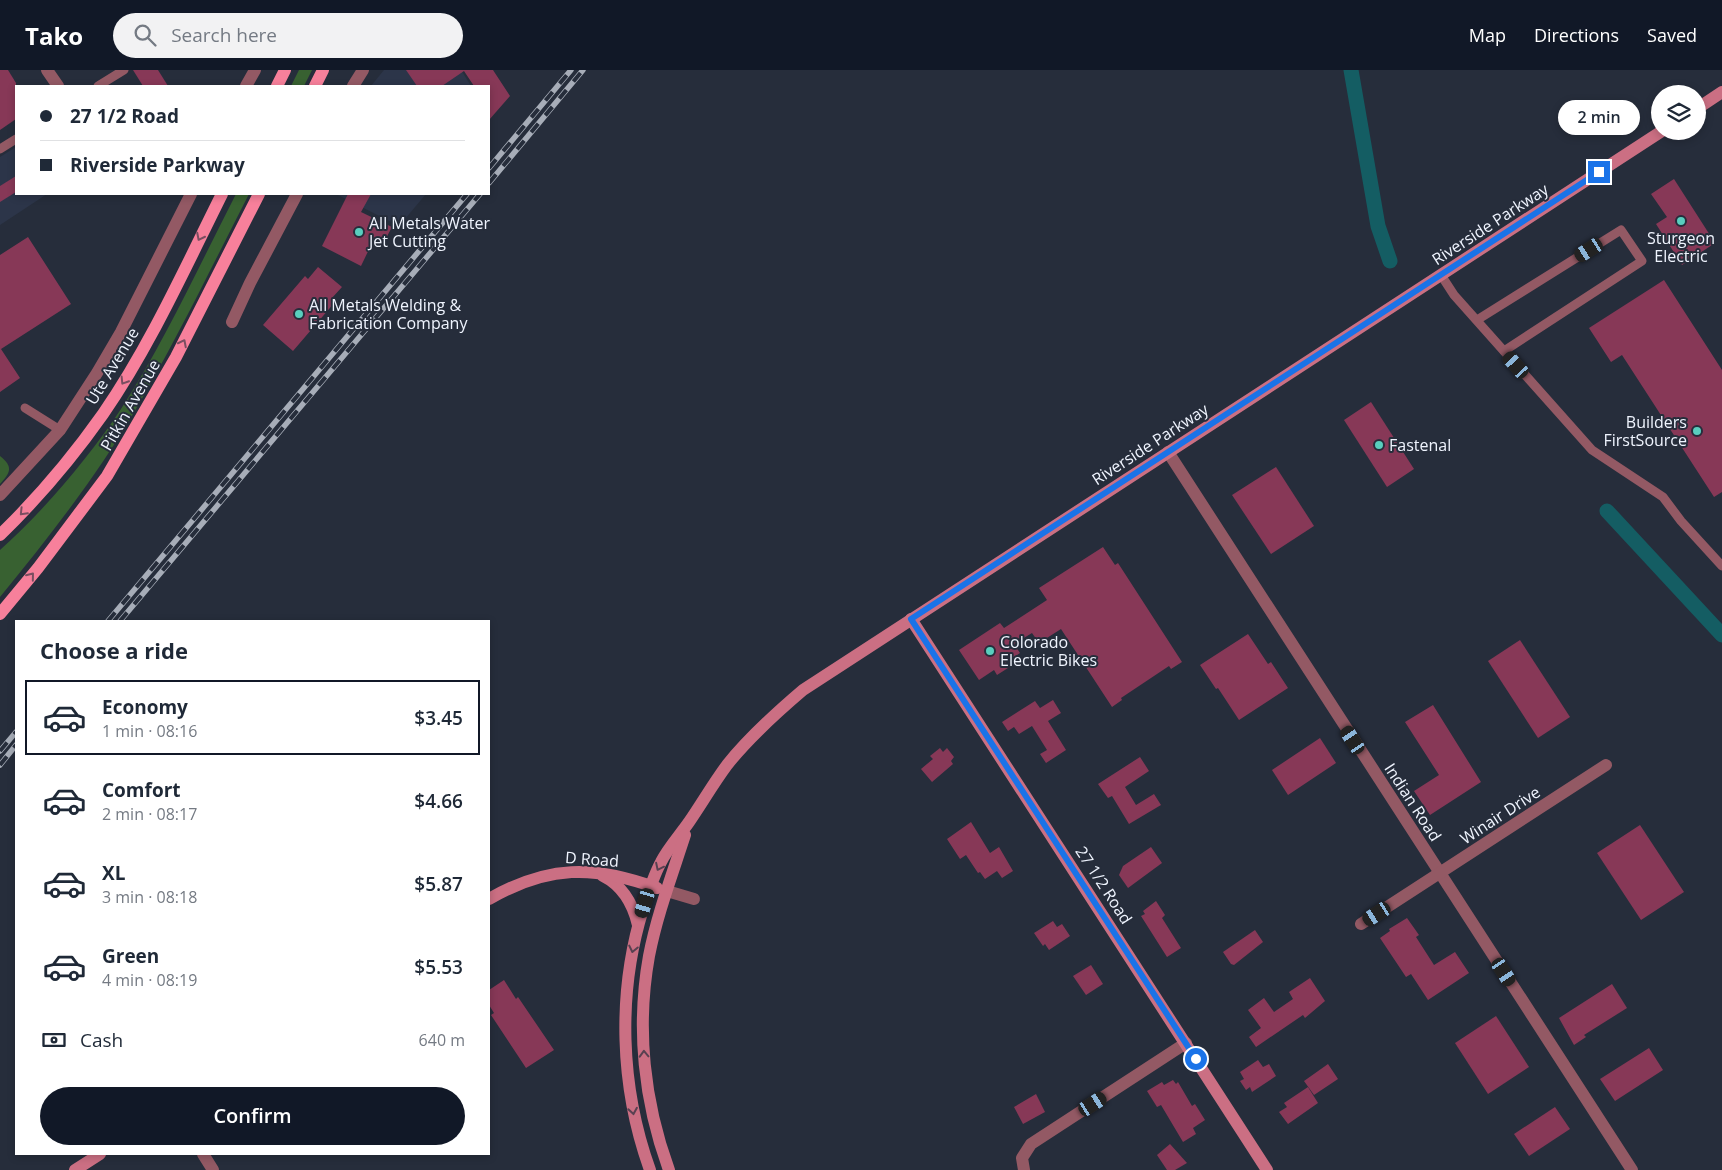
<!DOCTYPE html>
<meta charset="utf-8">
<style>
body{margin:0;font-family:"Open Sans",sans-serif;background:#f2f2f3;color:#1f2937;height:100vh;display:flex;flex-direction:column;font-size:19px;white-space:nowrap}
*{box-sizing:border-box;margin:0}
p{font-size:16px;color:#747a83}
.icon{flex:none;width:28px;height:28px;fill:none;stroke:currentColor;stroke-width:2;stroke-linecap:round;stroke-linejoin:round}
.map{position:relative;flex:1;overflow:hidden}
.drawer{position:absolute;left:15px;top:550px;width:475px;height:535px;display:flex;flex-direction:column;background:#fff;border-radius:0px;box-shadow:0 2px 8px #0003}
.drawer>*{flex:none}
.banner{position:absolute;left:15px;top:15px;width:475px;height:110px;border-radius:0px;box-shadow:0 2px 8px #0003;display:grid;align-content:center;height:110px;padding:0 25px;background:#fff}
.tools{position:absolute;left:1651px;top:15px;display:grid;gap:10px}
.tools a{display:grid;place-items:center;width:55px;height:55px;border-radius:50%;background:#fff;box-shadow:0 2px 8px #0003;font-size:25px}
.end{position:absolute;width:22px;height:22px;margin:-11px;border:6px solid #1a73e8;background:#fff;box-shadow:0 0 0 2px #fff}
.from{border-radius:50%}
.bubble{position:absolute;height:35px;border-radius:18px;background:#fff;box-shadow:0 2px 8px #0003;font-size:16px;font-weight:600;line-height:35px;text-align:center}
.car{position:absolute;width:15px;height:30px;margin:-15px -8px;border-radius:6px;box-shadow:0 0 4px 1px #0007;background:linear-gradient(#222 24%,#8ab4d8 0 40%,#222 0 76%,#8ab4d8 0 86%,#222 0)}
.banner b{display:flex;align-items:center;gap:18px;height:48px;font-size:19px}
.banner b+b{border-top:1px solid #e0e1e3}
.banner i{width:12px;height:12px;background:#1f2937}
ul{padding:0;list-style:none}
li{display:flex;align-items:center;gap:15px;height:75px;margin:0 10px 8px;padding:0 15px;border:2px solid transparent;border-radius:0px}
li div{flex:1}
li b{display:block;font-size:19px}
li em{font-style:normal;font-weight:600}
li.selected{border-color:#111827}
li>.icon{width:45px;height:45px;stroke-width:1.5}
h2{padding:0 25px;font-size:22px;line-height:60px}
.pay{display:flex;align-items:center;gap:12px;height:55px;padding:0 25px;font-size:19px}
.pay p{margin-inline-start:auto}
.button{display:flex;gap:10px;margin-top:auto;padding:10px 25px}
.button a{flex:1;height:58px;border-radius:30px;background:#111827;color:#fff;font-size:20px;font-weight:600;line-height:58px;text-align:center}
header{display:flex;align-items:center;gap:30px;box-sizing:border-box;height:70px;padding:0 25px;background:#111827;color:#fff}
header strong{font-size:24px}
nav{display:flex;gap:28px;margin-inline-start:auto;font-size:18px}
.search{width:350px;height:45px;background:#f2f2f3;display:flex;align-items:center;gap:12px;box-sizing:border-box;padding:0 18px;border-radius:28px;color:#747a83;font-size:19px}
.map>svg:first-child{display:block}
</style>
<header>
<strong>Tako</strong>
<div class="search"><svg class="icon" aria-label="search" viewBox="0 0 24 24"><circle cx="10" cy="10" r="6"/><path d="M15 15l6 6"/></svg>Search here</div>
<nav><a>Map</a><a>Directions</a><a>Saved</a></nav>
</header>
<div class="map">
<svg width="1722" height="1100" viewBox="0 0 1722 1100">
<rect width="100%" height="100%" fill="#262d3b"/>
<g fill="#2c3549">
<path d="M384,0h77l10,16h-100z"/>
<path d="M16,77v47h31l-47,31v-68z"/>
<path d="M336,124h90l-27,32z"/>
</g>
<g fill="#386131">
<path d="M299,0h13l-8,16h-13z"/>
<path d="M236,124h13c-37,72 -72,145 -113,215 -39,67 -87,128 -136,188v-47c43,-38 90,-94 121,-141 44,-68 78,-143 115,-215z"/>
<path d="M0,386c14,11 10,17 0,28z"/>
</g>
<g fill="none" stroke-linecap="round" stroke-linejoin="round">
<g stroke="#145d63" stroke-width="15">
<path d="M1351,0l27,156 12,35"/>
<path d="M1607,441l115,124"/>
</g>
</g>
<g fill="#873857">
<path d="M0,0h8l8,13v36l-16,11z"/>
<path d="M133,0h25l10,16h-25z"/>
<path d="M406,0h87l17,26 -21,24v-34h-15l-10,-15 -22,15h-25z"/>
<path d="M16,106v16l-16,10v-16z"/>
<path d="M1674,109l41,64 -33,22 -26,-41 11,-7 -16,-23z"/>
<path d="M348,124h23l-10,18 31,15 -8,15 -9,-5 -14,29 -39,-20z"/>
<path d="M28,167l43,67 -70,45 19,29 -20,14v-137z"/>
<path d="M318,197l24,20 -11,12 4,3 -42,49 -30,-26 42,-49 3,3z"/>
<path d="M1664,210l58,90v122l-8,5 -92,-142 -11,7 -22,-34z"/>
<path d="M1371,332l43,67 -27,18 -43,-67z"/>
<path d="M1276,397l38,59 -43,28 -39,-59z"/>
<path d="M1103,477l12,18 3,-2 64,99 -11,7 -2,-3 -48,32 1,2 -10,7 -51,-78 -22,14 -7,-10 -18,11 6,9 -15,10 3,5 -11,7 -3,-5 -15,10 -20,-30 41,-27 4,5 43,-28 -8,-12z"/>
<path d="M1248,564l20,30 3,-2 17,26 -49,32 -21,-32 -2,1 -16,-24z"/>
<path d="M1520,570l50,77 -32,21 -50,-77z"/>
<path d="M1053,630l8,13 -13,8 18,29 -20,13 -6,-9 7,-4 -15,-24 -13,8 -5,-7 -6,4 -6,-9 33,-21 5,7z"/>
<path d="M1433,635l48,77 -51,33 -16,-24 25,-16 -34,-53z"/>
<path d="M1320,668l16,25 -48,32 -16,-25z"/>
<path d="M940,678l3,4 4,-4 7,9 -3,4 2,3 -21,18 -11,-13 12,-10 -3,-3z"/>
<path d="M1140,687l9,14 -24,16 11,18 18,-11 7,11 -32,19 -17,-28 -4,2 -10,-14z"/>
<path d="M971,752l19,31 9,-6 14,24 -11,7 -5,-7 -12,8 -5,-7 -2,1 -12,-18 -6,4 -13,-20z"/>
<path d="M1640,755l44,67 -43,28 -44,-67z"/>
<path d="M1151,777l11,16 -34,25 -9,-13 4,-9z"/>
<path d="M1156,831l9,14 -3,3 19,30 -14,9 -26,-41 4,-2 -2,-3z"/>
<path d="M1407,848l12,17 -3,2 18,28 21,-13 14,21 -41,27 -17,-26 -5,3 -26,-39 10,-7 -1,-2z"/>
<path d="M1053,851l4,6 5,-3 8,12 -21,14 -4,-6 -2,2 -9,-13z"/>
<path d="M1255,860l8,12 -29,23 -3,-1 -8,-12z"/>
<path d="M1091,895l12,19 -17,11 -13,-19z"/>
<path d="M1310,908l15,23 -20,17 -2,-3 -47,32 -7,-10 12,-9 -13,-18 16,-12 10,14 19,-13 -4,-7z"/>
<path d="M504,910l12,19 2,-2 36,53 -28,18 -35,-53 3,-2 -5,-8v-15z"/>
<path d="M1612,914l15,24 -43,27 2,2 -12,8 -15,-27z"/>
<path d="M1496,946l33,51 -41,27 -33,-51z"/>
<path d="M1649,978l14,22 -48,31 -15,-22z"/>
<path d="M1258,990l5,7 6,-3 7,12 -24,16 -2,-5 -4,3 -6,-9 4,-2 -4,-7z"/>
<path d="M1328,994l10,15 -24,16 -10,-14z"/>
<path d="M1173,1010l3,4 2,-2 14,24 3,-2 10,16 -12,8 3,6 -13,8 -22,-37 -4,2 -10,-16 15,-9 2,3z"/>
<path d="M1308,1017l10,16 -30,21 -9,-12 8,-5 -3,-4z"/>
<path d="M1036,1024l9,18 -22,12 -9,-17z"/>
<path d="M1555,1037l15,22 -41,27 -15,-22z"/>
<path d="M1170,1074l17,19 -12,7h-8l-10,-15z"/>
</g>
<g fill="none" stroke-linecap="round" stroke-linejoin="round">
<g stroke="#935964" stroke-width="9">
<path d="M98,16l26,-16"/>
<path d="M0,79l16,-10"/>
<path d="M1441,205l13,20 138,155 71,47 18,24 41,45"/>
<path d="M1477,250l144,-90 21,31 -138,90"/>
<path d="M25,338l35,22"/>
</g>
<g stroke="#935964" stroke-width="12">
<path d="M47,0l11,16"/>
<path d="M246,16l9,-16"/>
<path d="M353,16l10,-16"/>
<path d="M232,252l18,-39 47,-89"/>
<path d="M1168,382l464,718"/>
<path d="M0,425l60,-65 37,-57 24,-41 70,-138"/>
<path d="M667,821l27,8"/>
<path d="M1361,854l245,-159"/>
<path d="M203,1084l10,16"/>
<path d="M1024,1100l-2,-12 9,-14 155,-101"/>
</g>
<g stroke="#cb6f83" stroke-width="12">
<path d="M1698,38l24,-16"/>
<path d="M911,549l356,551"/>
<path d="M603,806c20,10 30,28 35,49"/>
<path d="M489,829c59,-34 105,-34 168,-11"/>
<path d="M75,1100l25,-16"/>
<path d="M650,1100c-30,-83 -33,-177 -7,-261 5,-16 10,-32 18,-47 7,-14 19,-27 28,-40 13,-19 24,-38 38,-57 22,-28 49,-52 76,-75l859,-559"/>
<path d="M669,1100c-25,-68 -33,-142 -20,-214 8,-41 23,-81 36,-121"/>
</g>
<g stroke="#f7809b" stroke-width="12">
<path d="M277,16l8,-16"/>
<path d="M315,16l8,-16"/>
<path d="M0,465c38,-37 72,-77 103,-121 47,-68 82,-146 119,-220"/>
<path d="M0,544l38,-46 69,-92 69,-119 83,-163"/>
</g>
<g stroke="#a7adb8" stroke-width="5.5">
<g id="rail">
<path d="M489,98l82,-98"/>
<path d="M489,113l94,-113"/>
<path d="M108,551l359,-427"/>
<path d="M120,551l360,-427"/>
<path d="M0,681l16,-19"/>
<path d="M0,695l16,-20"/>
</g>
</g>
<use href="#rail" stroke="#262d3b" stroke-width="4" stroke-dasharray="11" stroke-linecap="butt"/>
</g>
<defs><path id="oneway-chevron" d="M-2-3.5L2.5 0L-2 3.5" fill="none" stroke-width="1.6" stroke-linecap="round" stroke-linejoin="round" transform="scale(1.25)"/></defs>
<g stroke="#7a4e61">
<use href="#oneway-chevron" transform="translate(200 167) rotate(117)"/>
<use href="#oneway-chevron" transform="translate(183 273) rotate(-63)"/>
<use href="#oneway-chevron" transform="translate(124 311) rotate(122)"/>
<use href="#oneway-chevron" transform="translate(23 442) rotate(134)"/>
<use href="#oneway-chevron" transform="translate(31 506) rotate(-51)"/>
</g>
<g stroke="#584151">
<use href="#oneway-chevron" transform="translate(659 797) rotate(116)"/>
<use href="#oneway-chevron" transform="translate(633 879) rotate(102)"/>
<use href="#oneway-chevron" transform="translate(644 984) rotate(-92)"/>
<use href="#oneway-chevron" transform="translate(633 1041) rotate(81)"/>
</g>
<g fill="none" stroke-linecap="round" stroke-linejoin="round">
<path stroke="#1a73e8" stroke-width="6" d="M1196,989l-285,-440 688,-447"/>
</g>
<g fill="#59cebe" stroke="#262d3b" stroke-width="2">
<circle cx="1681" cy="151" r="5"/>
<circle cx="359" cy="162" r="5"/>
<circle cx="299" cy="244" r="5"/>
<circle cx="1697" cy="361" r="5"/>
<circle cx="1379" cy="375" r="5"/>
<circle cx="990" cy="581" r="5"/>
</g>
<g text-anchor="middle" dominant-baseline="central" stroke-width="4" stroke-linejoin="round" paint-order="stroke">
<g font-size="16" fill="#eff4fe" stroke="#262d3b" text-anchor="start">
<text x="369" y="153">All Metals Water<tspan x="369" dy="18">Jet Cutting</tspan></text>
<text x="1681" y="168" text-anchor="middle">Sturgeon<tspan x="1681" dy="18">Electric</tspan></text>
<text x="309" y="235">All Metals Welding &amp;<tspan x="309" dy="18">Fabrication Company</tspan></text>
<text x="1687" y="352" text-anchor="end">Builders<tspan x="1687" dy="18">FirstSource</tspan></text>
<text x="1389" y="375">Fastenal</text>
<text x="1000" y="572">Colorado<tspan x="1000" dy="18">Electric Bikes</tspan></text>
</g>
<g font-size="16" fill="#eff4fe" stroke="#262d3b">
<text transform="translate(1490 154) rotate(-33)">Riverside Parkway</text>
<text transform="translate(112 296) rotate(-59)">Ute Avenue</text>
<text transform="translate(130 335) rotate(-60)">Pitkin Avenue</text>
<text transform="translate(1150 374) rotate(-33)">Riverside Parkway</text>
<text transform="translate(1413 732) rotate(57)">Indian Road</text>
<text transform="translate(1500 745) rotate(-33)">Winair Drive</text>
<text transform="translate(592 789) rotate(4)">D Road</text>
<text transform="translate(1104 815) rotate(57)">27 1/2 Road</text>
</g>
</g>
</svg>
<div class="tools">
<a><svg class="icon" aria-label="layers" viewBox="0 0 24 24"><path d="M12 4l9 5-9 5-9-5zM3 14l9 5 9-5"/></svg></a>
</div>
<i class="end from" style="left:1196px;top:989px"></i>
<i class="end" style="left:1599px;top:102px"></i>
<div class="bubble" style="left:1558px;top:30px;width:82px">2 min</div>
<i class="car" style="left:1589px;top:180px;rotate:238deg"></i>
<i class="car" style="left:1516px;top:295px;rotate:318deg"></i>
<i class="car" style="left:1353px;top:670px;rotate:327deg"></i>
<i class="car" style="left:645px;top:833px;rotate:197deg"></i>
<i class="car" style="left:1377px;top:844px;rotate:237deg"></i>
<i class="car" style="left:1504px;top:902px;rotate:147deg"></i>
<i class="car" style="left:1093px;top:1034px;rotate:57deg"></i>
<div class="banner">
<b><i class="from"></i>27 1/2 Road</b>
<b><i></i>Riverside Parkway</b>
</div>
<section class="drawer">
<h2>Choose a ride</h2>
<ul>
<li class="selected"><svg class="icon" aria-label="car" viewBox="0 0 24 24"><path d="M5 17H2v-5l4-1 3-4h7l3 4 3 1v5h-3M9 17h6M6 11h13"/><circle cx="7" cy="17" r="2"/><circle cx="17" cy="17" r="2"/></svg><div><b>Economy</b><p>1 min · 08:16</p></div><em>$3.45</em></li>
<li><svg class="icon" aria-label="car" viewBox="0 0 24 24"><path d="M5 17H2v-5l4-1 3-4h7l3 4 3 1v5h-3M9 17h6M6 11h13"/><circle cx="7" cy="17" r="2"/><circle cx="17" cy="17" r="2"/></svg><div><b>Comfort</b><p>2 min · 08:17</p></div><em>$4.66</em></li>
<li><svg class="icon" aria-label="car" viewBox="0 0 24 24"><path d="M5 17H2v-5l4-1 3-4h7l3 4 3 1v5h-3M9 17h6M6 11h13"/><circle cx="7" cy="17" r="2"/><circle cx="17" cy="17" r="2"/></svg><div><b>XL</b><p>3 min · 08:18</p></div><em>$5.87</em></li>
<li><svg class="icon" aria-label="car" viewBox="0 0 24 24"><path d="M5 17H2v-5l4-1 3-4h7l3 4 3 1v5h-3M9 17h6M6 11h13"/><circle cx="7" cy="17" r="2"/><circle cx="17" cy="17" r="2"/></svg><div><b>Green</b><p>4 min · 08:19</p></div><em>$5.53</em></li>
</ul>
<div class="pay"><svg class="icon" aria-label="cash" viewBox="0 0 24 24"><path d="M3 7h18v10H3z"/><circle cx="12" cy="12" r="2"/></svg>Cash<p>640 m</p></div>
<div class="button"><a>Confirm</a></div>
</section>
</div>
